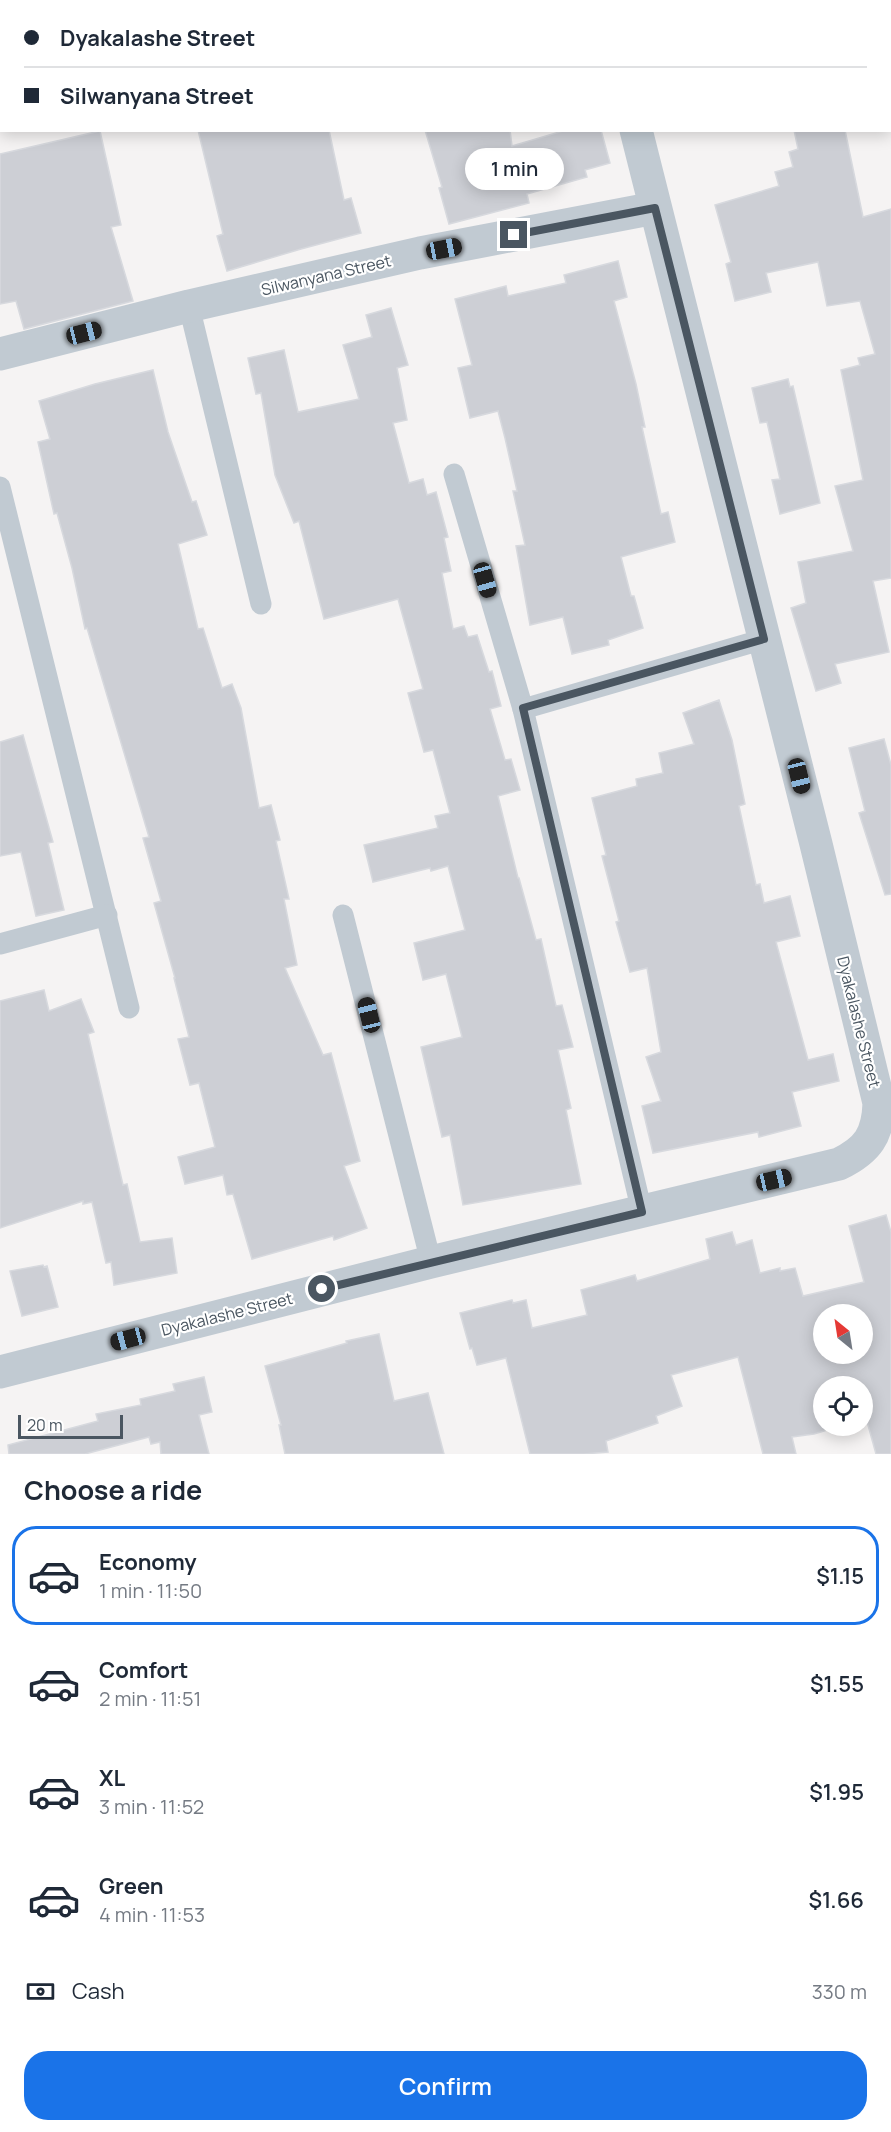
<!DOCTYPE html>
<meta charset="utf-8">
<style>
body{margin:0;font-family:Manrope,sans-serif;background:#f2f2f3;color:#1f2937;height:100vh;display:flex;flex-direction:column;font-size:22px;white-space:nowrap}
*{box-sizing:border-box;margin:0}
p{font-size:20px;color:#747a83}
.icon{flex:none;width:33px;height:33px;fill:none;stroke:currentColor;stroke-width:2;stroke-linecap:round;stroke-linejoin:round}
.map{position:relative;height:1454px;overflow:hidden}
.details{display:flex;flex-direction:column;background:#fff;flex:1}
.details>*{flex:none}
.hud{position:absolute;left:0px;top:0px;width:891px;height:132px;box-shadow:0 3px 15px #0003;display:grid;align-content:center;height:132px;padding:0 24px;background:#fff}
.needle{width:39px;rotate:330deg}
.controls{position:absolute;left:813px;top:1304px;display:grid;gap:12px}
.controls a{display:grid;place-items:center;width:60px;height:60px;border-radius:50%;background:#fff;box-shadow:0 3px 15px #0003;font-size:30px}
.scale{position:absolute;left:18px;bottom:15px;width:105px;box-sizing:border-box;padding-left:6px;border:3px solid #4a5661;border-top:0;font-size:16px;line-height:21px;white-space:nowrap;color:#4a5661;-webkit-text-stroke:4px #fff;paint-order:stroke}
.end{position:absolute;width:27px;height:27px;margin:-14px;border:8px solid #4a5661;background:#fff;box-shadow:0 0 0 3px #fff}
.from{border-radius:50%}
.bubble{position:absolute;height:42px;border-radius:21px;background:#fff;box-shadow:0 3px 15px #0003;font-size:20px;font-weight:600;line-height:42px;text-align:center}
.car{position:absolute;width:18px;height:36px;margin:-18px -9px;border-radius:8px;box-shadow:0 0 4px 2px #0007;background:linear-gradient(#222 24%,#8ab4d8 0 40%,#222 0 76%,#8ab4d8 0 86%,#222 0)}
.hud b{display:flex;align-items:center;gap:21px;height:57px;font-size:22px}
.hud b+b{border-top:2px solid #e0e1e3}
.hud i{width:15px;height:15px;background:#1f2937}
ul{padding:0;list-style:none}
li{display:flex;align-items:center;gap:18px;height:99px;margin:0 12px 9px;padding:0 12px;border:3px solid transparent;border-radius:24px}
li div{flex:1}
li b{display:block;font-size:22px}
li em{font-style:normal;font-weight:600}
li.selected{border-color:#1a73e8}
li>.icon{width:54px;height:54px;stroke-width:1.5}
h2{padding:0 24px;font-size:27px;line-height:72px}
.pay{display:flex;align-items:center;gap:15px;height:66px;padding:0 24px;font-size:22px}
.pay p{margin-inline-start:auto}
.primary-button{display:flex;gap:12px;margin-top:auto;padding:12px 24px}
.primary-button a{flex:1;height:69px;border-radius:24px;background:#1a73e8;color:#fff;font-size:24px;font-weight:600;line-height:69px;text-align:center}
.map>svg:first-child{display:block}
</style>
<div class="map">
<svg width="891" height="1454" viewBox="0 0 891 1454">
<rect width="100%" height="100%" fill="#f5f3f3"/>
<g fill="#cdcfd5" stroke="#d7d9de" stroke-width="1.5" fill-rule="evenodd">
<path d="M198,130h131l15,70 7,-2 10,35 -60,16 -74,22 -10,-35 6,-2z"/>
<path d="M425,130h85l2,16 54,-16h35l9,33 -25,7 2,7 -60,17 2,9 -80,21 -10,-36 3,-1z"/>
<path d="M794,130h51l18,87 28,-8v369l-18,3 16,71 -54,12 6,19 -25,8 -25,-83 15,-5 -8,-41 55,-11 -18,-65 28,-6 -22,-110 19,-5 -2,-7 17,-4 -15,-53 -33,5 -9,-44 -52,11 5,19 -36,9 -9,-37 5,-2 -16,-57 64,-19 -4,-14 18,-5 -4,-15 9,-3z"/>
<path d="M100,131l21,94 -10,2 22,74 -109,28 -8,-28 -16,3v-150z"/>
<path d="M618,261l9,36 -13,4 22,83 9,43h-3l19,87 7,-2 7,30 -54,15 10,39h3l9,32 -35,12 1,5 -37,9 -9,-37 -33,8 -14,-79 9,-1 -12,-54h4l-12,-53 -7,-27 -28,7 -12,-50 14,-3 -17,-66 51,-13 2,10 58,-13 -2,-8z"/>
<path d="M391,308l17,57 -11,3 10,52 -14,3 16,60 14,-4 4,16 9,-3 12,45 -4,1 7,33 -9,2 11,56 11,-3 4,11 9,-2 12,37 3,-1 9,35 -11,3 15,51 6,-1 9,31 -22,6 20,82h1l17,62 5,-1 15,67 6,-1 11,42 -15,3 13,58 -5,2 15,74 -118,21 -13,-70 -8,2 -21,-90 41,-10 -16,-63 -23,6 -9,-37 51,-13 -17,-64 -17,5 -1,-3 -57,14 -9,-37 74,-17 -3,-12 15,-3 -17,-63 -9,2 -16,-59 15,-4 -25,-90 -74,20 -25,-98 -5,2 -19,-48 -14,-82 -5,1 -8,-36 36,-8 14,62 61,-13 -16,-54 29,-8 -6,-22z"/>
<path d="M153,370l15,62 24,70 4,-1 11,34 -29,9 20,85 5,-1 19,60 10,-4 9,24 18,100 12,-3 9,35 -4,1 13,58h-5l13,66 -12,3 38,87 8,-2 29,108 -16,5 23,62 -33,12 -1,-4 -81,23 -19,-65 -6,1 -4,-20 -38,9 -7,-27 37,-10 -16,-64 -9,2 -12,-46 11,-2 -15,-59h1l-21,-75 7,-2 -18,-63 6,-1 -62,-209 -2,1 -13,-61 -15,-55 -3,1 -16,-72 12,-3 -11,-38 56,-17z"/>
<path d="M788,379l2,8 3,-1 27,117 -40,11 -8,-34 8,-1 -13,-57 -7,1 -8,-35z"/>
<path d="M719,700l13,40 13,64 -6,2 17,79 4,-1 4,19 26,-7 10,40 -24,6 32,118 25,-6 6,27 -47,11 9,34 -42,11 -1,-5 -105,21 -11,-47 19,-5 -15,-44 15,-5 -14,-84 -17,4 -14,-50 3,-1 -17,-65 4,-1 -14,-57 45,-12 -1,-7 27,-6 -4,-20 35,-9 -11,-31z"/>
<path d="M23,735l30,107 -5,1 16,67 -28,6 -15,-64 -21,4v-114z"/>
<path d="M884,739l7,26v129l-6,1 -26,-82 6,-2 -16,-63z"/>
<path d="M44,990l5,21 32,-12 13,33 -6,2 35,151 4,-1 13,58 32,-4 5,35 -63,12 -3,-23 -5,1 -14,-61 -9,2v-3l-83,27v-227z"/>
<path d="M886,1215l5,17v222h-15l-10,-36 -4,1v-33h-38v39h20l-30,9 -22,3 4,17h-33l-25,-97 -67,18 11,31 -26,10 2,7 -52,18 2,11 -24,2h-54l-24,-96 -29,7 -5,-17 -2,1 -10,-36 52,-13 1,3 13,-3 6,28 55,-13 -6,-25 54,-15 2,6 73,-22 -4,-20 26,-7 4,13 16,-5 8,33 20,-5v3l15,-3 8,28 61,-14 -15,-56zM824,1314h38v39h-38z"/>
<path d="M43,1265l1,2 3,-1 11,41 -36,9 -12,-45z"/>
<path d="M379,1334l15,67 34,-8 16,61h-159l-6,-29h2l-16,-59 82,-23 -1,-2z"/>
<path d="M204,1377l8,35 -13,3 10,39h-48l-1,-12 -9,2 -2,-7 -64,17h-76l-1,-9 90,-24 -2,-7 45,-9 -1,-6 35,-8 -2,-7z"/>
</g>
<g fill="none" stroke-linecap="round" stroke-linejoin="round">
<g stroke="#c1cad2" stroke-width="21">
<path d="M112,0v2"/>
<path d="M189,306l72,298"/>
<path d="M454,474l69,235 119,503"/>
<path d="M0,487l129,521"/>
<path d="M523,709l241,-70"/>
<path d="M343,915l88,347"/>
<path d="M0,944l107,-29"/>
</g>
<g stroke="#c1cad2" stroke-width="33">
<path d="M603,0l1,2"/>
<path d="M864,0v2"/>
<path d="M141,2l6,-2"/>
<path d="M0,36h2"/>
<path d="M890,87l1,5"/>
<path d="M0,354l189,-48 231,-53 235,-45"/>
<path d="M0,1372l431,-110 408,-98c29,-14 39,-29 40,-61l-63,-259 -180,-714"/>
</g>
</g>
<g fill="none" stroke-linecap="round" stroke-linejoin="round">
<path stroke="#4a5661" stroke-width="8" d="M322,1289l320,-77 -119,-504 241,-69 -109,-431 -141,27"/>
</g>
<g text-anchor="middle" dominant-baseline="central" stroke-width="4.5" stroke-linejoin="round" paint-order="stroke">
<g font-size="16" fill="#4a5661" stroke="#fff">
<text transform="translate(326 275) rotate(-13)">Silwanyana Street</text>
<text transform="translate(859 1022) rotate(76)">Dyakalashe Street</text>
<text transform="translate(227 1314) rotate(-14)">Dyakalashe Street</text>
</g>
</g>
</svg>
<div class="controls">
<a><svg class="needle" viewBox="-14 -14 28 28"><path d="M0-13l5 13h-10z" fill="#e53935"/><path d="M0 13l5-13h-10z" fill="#747a83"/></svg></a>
<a><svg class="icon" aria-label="locate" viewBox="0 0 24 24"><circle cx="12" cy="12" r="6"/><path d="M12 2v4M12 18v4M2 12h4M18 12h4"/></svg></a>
</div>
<div class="scale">20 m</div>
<i class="end from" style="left:322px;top:1289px"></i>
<i class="end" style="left:514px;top:235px"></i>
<div class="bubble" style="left:465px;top:148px;width:99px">1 min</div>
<i class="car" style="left:444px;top:249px;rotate:79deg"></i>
<i class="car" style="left:84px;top:333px;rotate:76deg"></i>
<i class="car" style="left:485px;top:580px;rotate:164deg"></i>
<i class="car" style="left:799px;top:776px;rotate:166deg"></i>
<i class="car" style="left:369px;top:1015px;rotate:346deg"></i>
<i class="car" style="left:774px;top:1180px;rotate:77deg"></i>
<i class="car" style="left:128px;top:1339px;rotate:255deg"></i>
<div class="hud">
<b><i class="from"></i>Dyakalashe Street</b>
<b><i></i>Silwanyana Street</b>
</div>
</div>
<section class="details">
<h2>Choose a ride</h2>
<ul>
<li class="selected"><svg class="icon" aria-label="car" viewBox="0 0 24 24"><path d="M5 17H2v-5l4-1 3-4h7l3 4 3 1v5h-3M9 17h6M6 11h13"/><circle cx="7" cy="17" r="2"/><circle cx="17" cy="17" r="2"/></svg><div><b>Economy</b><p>1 min · 11:50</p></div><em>$1.15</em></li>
<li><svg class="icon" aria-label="car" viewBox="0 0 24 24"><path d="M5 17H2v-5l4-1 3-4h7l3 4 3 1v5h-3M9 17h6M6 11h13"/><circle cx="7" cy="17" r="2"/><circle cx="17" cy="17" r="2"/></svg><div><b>Comfort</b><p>2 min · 11:51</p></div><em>$1.55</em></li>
<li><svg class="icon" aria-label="car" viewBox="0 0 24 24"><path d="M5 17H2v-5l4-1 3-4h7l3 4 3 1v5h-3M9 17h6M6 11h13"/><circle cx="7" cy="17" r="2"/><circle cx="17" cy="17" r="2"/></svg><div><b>XL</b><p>3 min · 11:52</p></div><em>$1.95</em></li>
<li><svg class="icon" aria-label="car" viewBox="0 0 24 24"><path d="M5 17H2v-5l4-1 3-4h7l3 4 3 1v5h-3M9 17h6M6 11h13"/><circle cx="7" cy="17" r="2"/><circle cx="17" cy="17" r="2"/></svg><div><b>Green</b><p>4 min · 11:53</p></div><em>$1.66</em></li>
</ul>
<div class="pay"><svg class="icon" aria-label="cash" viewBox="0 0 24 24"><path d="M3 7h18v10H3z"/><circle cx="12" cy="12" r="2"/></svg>Cash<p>330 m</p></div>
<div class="primary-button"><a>Confirm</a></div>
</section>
